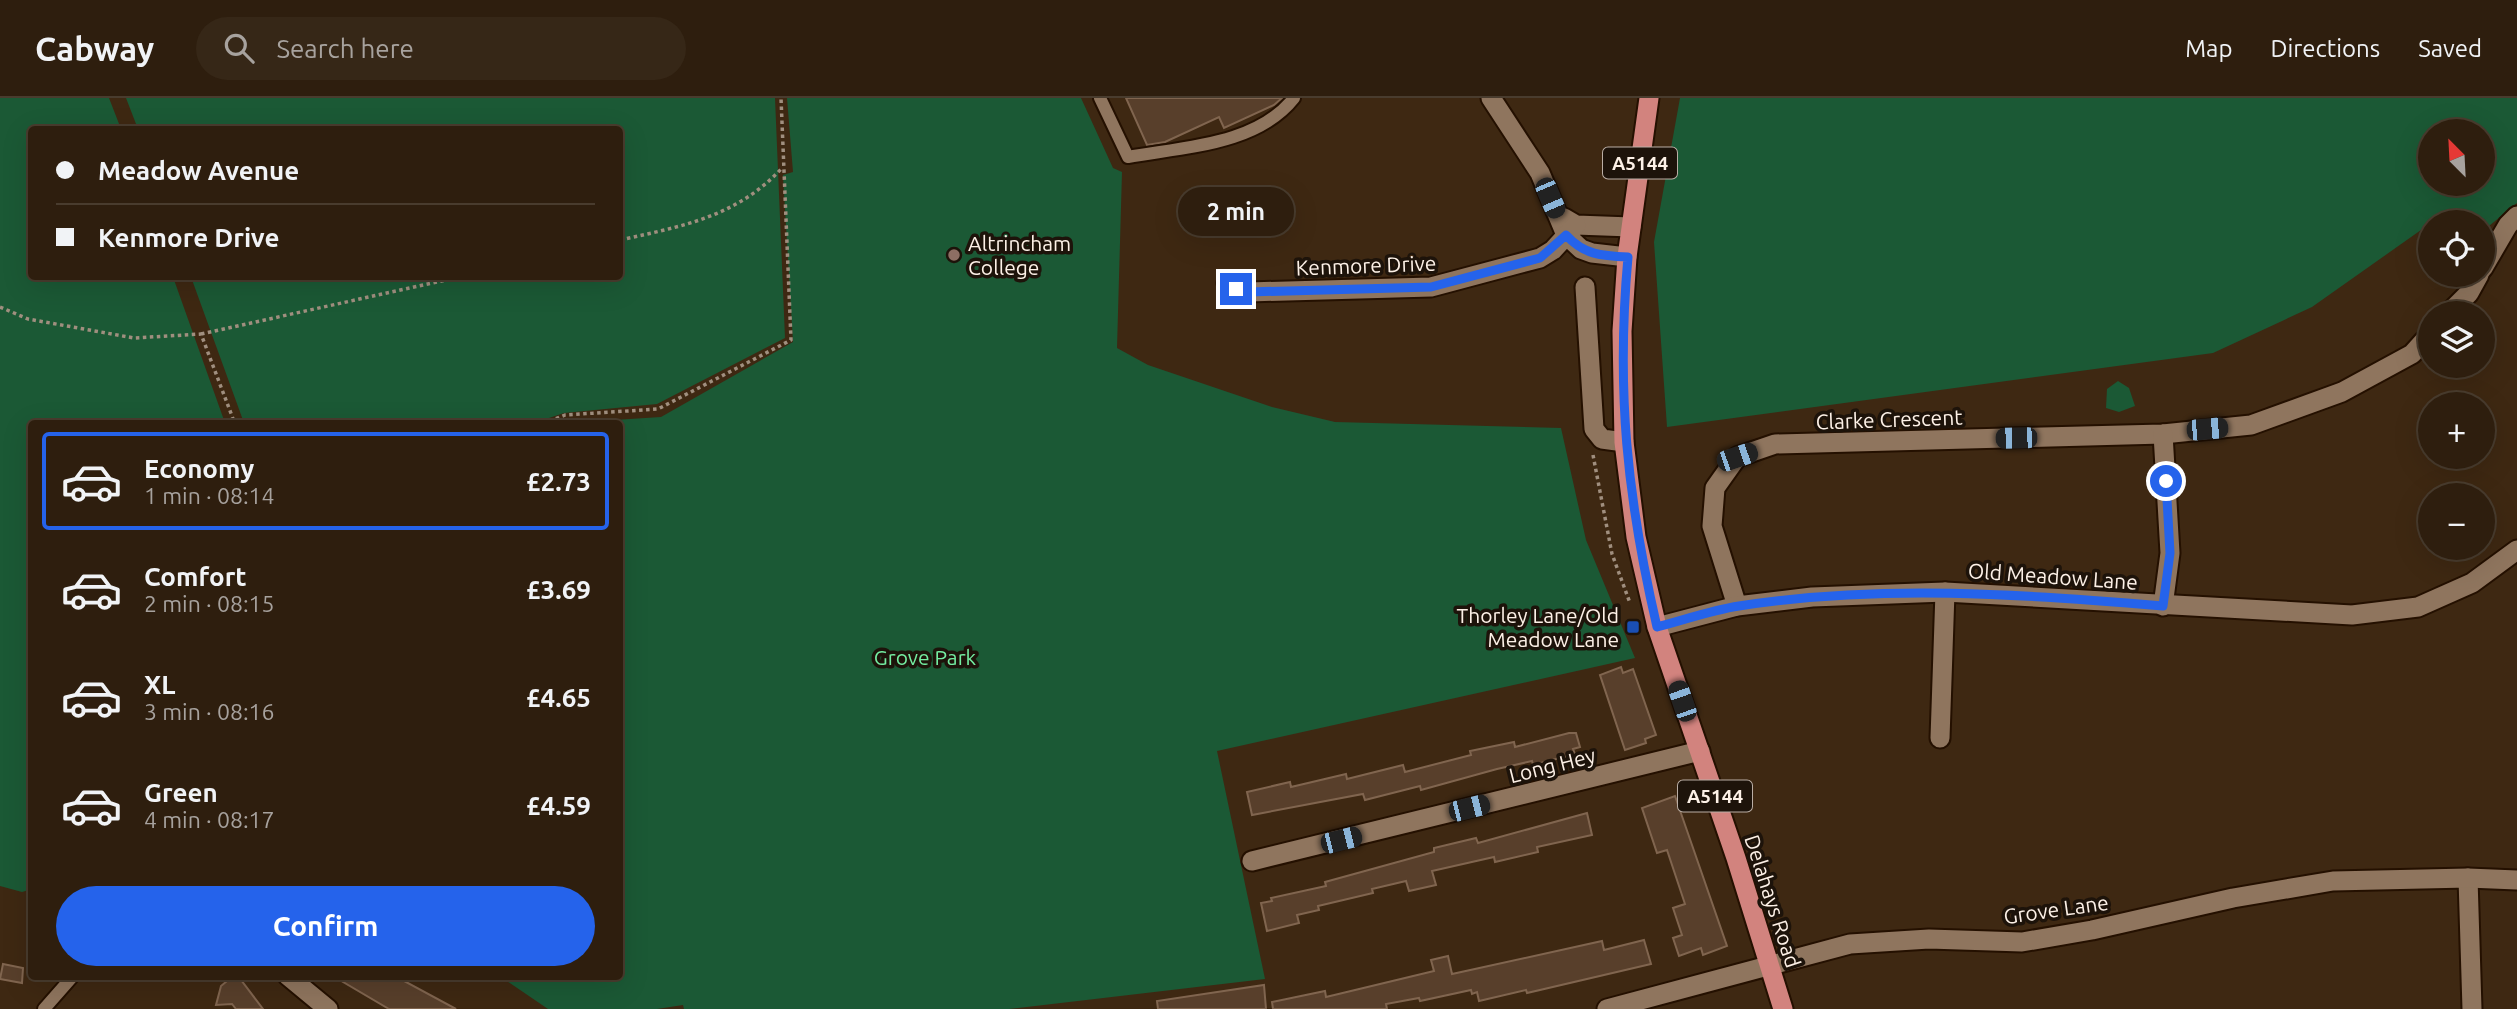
<!DOCTYPE html>
<meta charset="utf-8">
<style>
body{margin:0;font-family:Ubuntu,sans-serif;background:#362717;color:#f1f3f6;height:100vh;display:flex;flex-direction:column;font-size:26px;white-space:nowrap}
*{box-sizing:border-box;margin:0}
p{font-size:23px;color:#a7a29e}
.icon{flex:none;width:38px;height:38px;fill:none;stroke:currentColor;stroke-width:2;stroke-linecap:round;stroke-linejoin:round}
.map{position:relative;flex:1;overflow:hidden}
.sheet{position:absolute;left:28px;top:322px;width:595px;height:560px;display:flex;flex-direction:column;background:#2e1e0e;border-radius:7px;box-shadow:0 7px 28px #0002,0 0 0 2px #493c2e}
.sheet>*{flex:none}
.guide{position:absolute;left:28px;top:28px;width:595px;height:154px;border-radius:7px;box-shadow:0 7px 28px #0002,0 0 0 2px #493c2e;display:grid;align-content:center;height:154px;padding:0 28px;background:#2e1e0e}
.needle{width:46px;rotate:336deg}
.controls{position:absolute;left:2418px;top:21px;display:grid;gap:14px}
.controls a{display:grid;place-items:center;width:77px;height:77px;border-radius:50%;background:#2e1e0e;box-shadow:0 7px 28px #0002,0 0 0 2px #493c2e;font-size:35px}
.end{position:absolute;width:32px;height:32px;margin:-16px;border:9px solid #2563eb;background:#fff;box-shadow:0 0 0 4px #fff}
.from{border-radius:50%}
.bubble{position:absolute;height:49px;border-radius:24px;background:#2e1e0e;box-shadow:0 7px 28px #0002,0 0 0 2px #493c2e;font-size:23px;font-weight:600;line-height:49px;text-align:center}
.car{position:absolute;width:21px;height:42px;margin:-21px -10px;border-radius:9px;box-shadow:0 0 5px 2px #0007;background:linear-gradient(#222 24%,#8ab4d8 0 40%,#222 0 76%,#8ab4d8 0 86%,#222 0)}
.guide b{display:flex;align-items:center;gap:24px;height:66px;font-size:26px}
.guide b+b{border-top:2px solid #493c2e}
.guide i{width:18px;height:18px;background:#f1f3f6}
ul{padding:12px 0 0;list-style:none}
li{display:flex;align-items:center;gap:21px;height:98px;margin:0 14px 10px;padding:0 14px;border:4px solid transparent;border-radius:7px}
li div{flex:1}
li b{display:block;font-size:26px}
li em{font-style:normal;font-weight:600}
li.current{border-color:#2563eb}
li>.icon{width:63px;height:63px;stroke-width:1.5}
.primary-button{display:flex;gap:14px;margin-top:auto;padding:14px 28px}
.primary-button a{flex:1;height:80px;border-radius:42px;background:#2563eb;color:#fff;font-size:28px;font-weight:600;line-height:80px;text-align:center}
header{display:flex;align-items:center;gap:42px;box-sizing:border-box;height:98px;padding:0 35px;background:#2e1e0e;border-bottom:2px solid #493c2e}
header strong{font-size:33px}
nav{display:flex;gap:38px;margin-inline-start:auto;font-size:24px}
.search{width:490px;height:63px;background:#362717;display:flex;align-items:center;gap:18px;box-sizing:border-box;padding:0 24px;border-radius:38px;color:#a7a29e;font-size:26px}
.map>svg:first-child{display:block}
</style>
<header>
<strong>Cabway</strong>
<div class="search"><svg class="icon" aria-label="search" viewBox="0 0 24 24"><circle cx="10" cy="10" r="6"/><path d="M15 15l6 6"/></svg>Search here</div>
<nav><a>Map</a><a>Directions</a><a>Saved</a></nav>
</header>
<div class="map">
<svg width="2517" height="911" viewBox="0 0 2517 911">
<rect width="100%" height="100%" fill="#3e2812"/>
<g fill="#1b5935" fill-rule="evenodd">
<path d="M0,0h109l12,31 -89,1v146l141,1 52,146 -193,1v465l-10,3 -22,-6z"/>
<path d="M126,0h649l10,240 -128,66 -93,9 -30,10h-290l-53,-146 429,-1v-146l-482,-1z"/>
<path d="M787,0h294l32,70 9,4 -5,176 31,17 124,42 63,15 226,6 25,112 49,118 -418,93 48,228 -256,30h-325l-1,-4 -26,4h-109l-47,-32 119,-1v-552l-53,-1 94,-6 132,-75 -10,-167 10,-3z"/>
<path d="M1680,0h837v105l-28,23 -6,10v-14h-52v19l-10,-11 -109,77 -99,46 -546,74 -13,-185zM2431,33h52v53h-52z"/>
<path d="M2118,283l11,7 6,18 -16,6 -13,-4 1,-19z"/>
</g>
<g fill="#583f2b" stroke="#80654f" stroke-width="2">
<path d="M1126,0h156l-8,7 -50,23 -5,-11 -54,25 -18,3z"/>
<path d="M1621,569l2,6 10,-4 23,66 -11,4 1,4 -21,7 -25,-75z"/>
<path d="M1569,635h7l4,14 -7,2 2,5 -42,11 -1,-4 -35,8 -76,21 -1,-4 -55,14 -2,-6 -111,21 -5,-23 43,-10 1,5 55,-13 1,5 56,-14 2,7 66,-17 -1,-4 44,-9 1,5z"/>
<path d="M1675,698l52,150 -24,9 -2,-7 -22,8 -6,-18 9,-3 -9,-27 12,-4 -18,-54 -10,3 -15,-45z"/>
<path d="M1587,715l5,22 -55,12 1,5 -43,10 -1,-5 -62,14 4,14 -27,6 -3,-10 -34,8 1,4 -55,13 1,4 -22,5 2,8 -32,8 -6,-28 11,-2 -1,-3 55,-12 -1,-4 109,-30v-4l42,-10 2,5z"/>
<path d="M1644,842l7,24 -124,29 -1,-3 -47,11 -2,-9 -5,2 -1,-4 -51,11 -1,-3 -33,6 1,5h-114l-1,-7 53,-11 1,6 108,-26 -3,-11 17,-4 4,18 150,-33 2,9z"/>
<path d="M3,866l20,4 -1,15 -22,-4z"/>
<path d="M233,878h5l25,33h-27l-4,-5 -16,1 5,-19z"/>
<path d="M333,878h62l61,33h-67z"/>
<path d="M1264,887l2,24h-108l-1,-8z"/>
</g>
<g fill="none" stroke-linecap="round" stroke-linejoin="round">
<g stroke="#241000" stroke-width="16">
<g id="service">
<path d="M1100,0l28,59c56,-10 129,-12 166,-59"/>
<path d="M44,911l29,-33"/>
</g>
</g>
<g stroke="#241000" stroke-width="23">
<g id="minor">
<path d="M1491,0l49,75 26,62 15,14 11,4 35,4"/>
<path d="M1564,120l12,7 55,2"/>
<path d="M2483,170l25,-43 9,-9"/>
<path d="M1227,185l22,9 182,-5 109,-29 13,-8 23,-25"/>
<path d="M1585,189l9,142 8,10 22,3"/>
<path d="M2449,215l20,-20 10,-18"/>
<path d="M1737,508l-25,-80 3,-38 22,-31 38,-13 388,-10 88,-9 91,-33 70,-38 19,-21"/>
<path d="M2163,508l7,-53 -7,-119"/>
<path d="M1657,529l80,-21 75,-9 133,-5 407,23 66,-8 54,-24 45,-33"/>
<path d="M1940,640l5,-146"/>
<path d="M1252,763l448,-110"/>
<path d="M2468,780l4,131"/>
<path d="M288,878l40,33"/>
</g>
</g>
<g stroke="#241000" stroke-width="23">
<path id="tertiary" d="M1607,911l243,-65 79,-5 93,3 70,-12 141,-32 100,-17 135,-3 49,2"/>
</g>
<g stroke="#241000" stroke-width="23">
<path id="primary" d="M1649,0l-22,159 -5,74 2,111 12,95 21,90 79,231 47,151"/>
</g>
<g stroke="#a08f7f" stroke-width="3.5" stroke-dasharray="3.5 3.5" stroke-linecap="butt">
<path d="M620,142c63,-14 117,-23 163,-73"/>
<path d="M0,209l28,12 106,19 67,-4 34,90"/>
<path d="M201,236l263,-58"/>
<path d="M543,326l22,-9 93,-6 133,-69 -10,-242"/>
<path d="M1593,357l19,99 18,49"/>
</g>
<use href="#service" stroke="#8f755e" stroke-width="12"/>
<use href="#minor" stroke="#8f755e" stroke-width="19"/>
<use href="#tertiary" stroke="#8f755e" stroke-width="19"/>
<use href="#primary" stroke="#d2837e" stroke-width="19"/>
</g>
<g fill="none" stroke-linecap="round" stroke-linejoin="round">
<path stroke="#2563eb" stroke-width="9" d="M1236,191l13,3 182,-5 109,-29 26,-23c18,20 36,21 62,22 -12,133 -1,241 29,370 27,-7 55,-17 82,-21 140,-22 283,-12 424,0l7,-53 -4,-72"/>
</g>
<circle fill="#8d6e63" stroke="#1d130a" stroke-width="2.5" cx="954" cy="157" r="7"/>
<rect fill="#1a4fb4" stroke="#1d130a" stroke-width="2.5" x="1626" y="522" width="14" height="14" rx="3.5"/>
<g text-anchor="middle" dominant-baseline="central" stroke-width="7" stroke-linejoin="round" paint-order="stroke">
<g fill="#1d130a" stroke="#baaea5" stroke-width="2">
<rect x="1603" y="49.5" width="74" height="31" rx="5"/>
<rect x="1678" y="682.5" width="74" height="31" rx="5"/>
</g>
<g font-size="19" font-weight="bold" fill="#fdf1e7">
<text x="1640" y="65">A5144</text>
<text x="1715" y="698">A5144</text>
</g>
<g font-size="21" fill="#fdf1e7" stroke="#1d130a" text-anchor="start">
<text x="968" y="145">Altrincham<tspan x="968" dy="24">College</tspan></text>
<text x="1619" y="517" text-anchor="end">Thorley Lane/Old<tspan x="1619" dy="24">Meadow Lane</tspan></text>
</g>
<g font-size="21" fill="#fdf1e7" stroke="#1d130a">
<text transform="translate(1366 167) rotate(-2)">Kenmore Drive</text>
<text transform="translate(1889 321) rotate(-2)">Clarke Crescent</text>
<text transform="translate(2053 478) rotate(4)">Old Meadow Lane</text>
<text transform="translate(1552 667) rotate(-14)">Long Hey</text>
<text transform="translate(1773 803) rotate(72)">Delahays Road</text>
<text transform="translate(2056 811) rotate(-8)">Grove Lane</text>
</g>
<g font-size="21" fill="#74eda1" stroke="#1d130a">
<text x="925" y="559">Grove Park</text>
</g>
</g>
</svg>
<div class="controls">
<a><svg class="needle" viewBox="-14 -14 28 28"><path d="M0-13l5 13h-10z" fill="#e53935"/><path d="M0 13l5-13h-10z" fill="#a7a29e"/></svg></a>
<a><svg class="icon" aria-label="locate" viewBox="0 0 24 24"><circle cx="12" cy="12" r="6"/><path d="M12 2v4M12 18v4M2 12h4M18 12h4"/></svg></a>
<a><svg class="icon" aria-label="layers" viewBox="0 0 24 24"><path d="M12 4l9 5-9 5-9-5zM3 14l9 5 9-5"/></svg></a>
<a>+</a>
<a>−</a>
</div>
<i class="end from" style="left:2166px;top:383px"></i>
<i class="end" style="left:1236px;top:191px"></i>
<div class="bubble" style="left:1178px;top:89px;width:116px">2 min</div>
<i class="car" style="left:1550px;top:100px;rotate:157deg"></i>
<i class="car" style="left:2207px;top:331px;rotate:85deg"></i>
<i class="car" style="left:2016px;top:340px;rotate:269deg"></i>
<i class="car" style="left:1737px;top:359px;rotate:71deg"></i>
<i class="car" style="left:1682px;top:603px;rotate:341deg"></i>
<i class="car" style="left:1469px;top:710px;rotate:76deg"></i>
<i class="car" style="left:1341px;top:742px;rotate:76deg"></i>
<div class="guide">
<b><i class="from"></i>Meadow Avenue</b>
<b><i></i>Kenmore Drive</b>
</div>
<section class="sheet">
<ul>
<li class="current"><svg class="icon" aria-label="car" viewBox="0 0 24 24"><path d="M5 17H2v-5l4-1 3-4h7l3 4 3 1v5h-3M9 17h6M6 11h13"/><circle cx="7" cy="17" r="2"/><circle cx="17" cy="17" r="2"/></svg><div><b>Economy</b><p>1 min · 08:14</p></div><em>£2.73</em></li>
<li><svg class="icon" aria-label="car" viewBox="0 0 24 24"><path d="M5 17H2v-5l4-1 3-4h7l3 4 3 1v5h-3M9 17h6M6 11h13"/><circle cx="7" cy="17" r="2"/><circle cx="17" cy="17" r="2"/></svg><div><b>Comfort</b><p>2 min · 08:15</p></div><em>£3.69</em></li>
<li><svg class="icon" aria-label="car" viewBox="0 0 24 24"><path d="M5 17H2v-5l4-1 3-4h7l3 4 3 1v5h-3M9 17h6M6 11h13"/><circle cx="7" cy="17" r="2"/><circle cx="17" cy="17" r="2"/></svg><div><b>XL</b><p>3 min · 08:16</p></div><em>£4.65</em></li>
<li><svg class="icon" aria-label="car" viewBox="0 0 24 24"><path d="M5 17H2v-5l4-1 3-4h7l3 4 3 1v5h-3M9 17h6M6 11h13"/><circle cx="7" cy="17" r="2"/><circle cx="17" cy="17" r="2"/></svg><div><b>Green</b><p>4 min · 08:17</p></div><em>£4.59</em></li>
</ul>
<div class="primary-button"><a>Confirm</a></div>
</section>
</div>
